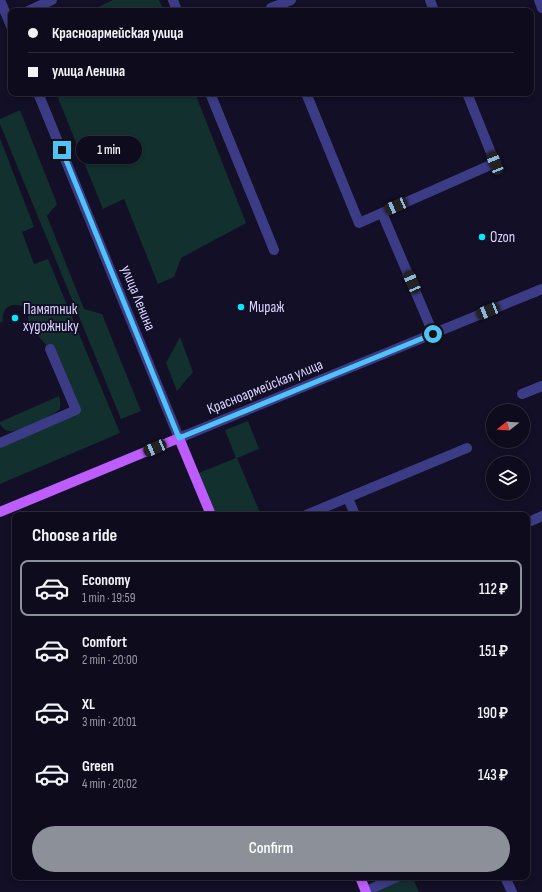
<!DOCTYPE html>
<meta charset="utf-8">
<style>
body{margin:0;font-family:"Sofia Sans Condensed",sans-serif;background:#1c1929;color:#f1f3f6;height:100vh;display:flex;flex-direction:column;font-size:15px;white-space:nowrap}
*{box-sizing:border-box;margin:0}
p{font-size:13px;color:#9b9ba3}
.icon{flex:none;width:22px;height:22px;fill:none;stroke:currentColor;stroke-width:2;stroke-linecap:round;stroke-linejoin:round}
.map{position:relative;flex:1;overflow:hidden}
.side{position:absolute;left:12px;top:512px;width:518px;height:368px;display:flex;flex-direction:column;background:#0e0b1c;border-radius:8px;box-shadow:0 2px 6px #0003,0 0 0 1px #2e2b3b}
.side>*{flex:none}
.hud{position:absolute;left:8px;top:8px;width:526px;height:88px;border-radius:8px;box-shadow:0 2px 6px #0003,0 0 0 1px #2e2b3b;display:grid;align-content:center;height:88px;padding:0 20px;background:#0e0b1c}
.needle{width:26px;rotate:253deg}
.controls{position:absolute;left:486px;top:404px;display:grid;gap:8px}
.controls a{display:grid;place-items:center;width:44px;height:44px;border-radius:50%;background:#0e0b1c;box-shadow:0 2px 6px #0003,0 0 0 1px #2e2b3b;font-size:20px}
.end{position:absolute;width:18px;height:18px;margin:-9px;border:5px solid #4fc3f7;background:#111;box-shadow:0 0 0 2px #111}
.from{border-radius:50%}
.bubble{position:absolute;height:28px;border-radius:14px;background:#0e0b1c;box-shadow:0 2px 6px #0003,0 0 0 1px #2e2b3b;font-size:13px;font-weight:600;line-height:28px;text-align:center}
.car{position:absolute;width:12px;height:24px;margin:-12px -6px;border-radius:5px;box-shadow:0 0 3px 1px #0007;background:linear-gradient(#222 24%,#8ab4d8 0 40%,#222 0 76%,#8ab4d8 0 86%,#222 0)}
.hud b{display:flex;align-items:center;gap:14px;height:38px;font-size:15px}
.hud b+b{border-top:1px solid #2e2b3b}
.hud i{width:10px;height:10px;background:#f1f3f6}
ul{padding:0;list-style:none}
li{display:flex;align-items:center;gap:12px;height:56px;margin:0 8px 6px;padding:0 12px;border:2px solid transparent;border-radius:8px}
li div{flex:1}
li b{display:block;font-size:15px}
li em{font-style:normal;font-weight:600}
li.on{border-color:#8c9099}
li>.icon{width:36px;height:36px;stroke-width:1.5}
h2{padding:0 20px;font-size:18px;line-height:48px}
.primary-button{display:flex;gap:8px;margin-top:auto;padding:8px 20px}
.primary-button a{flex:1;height:46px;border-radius:24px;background:#8c9099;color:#fff;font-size:16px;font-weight:600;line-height:46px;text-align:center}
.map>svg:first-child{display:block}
</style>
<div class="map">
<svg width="542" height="892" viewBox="0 0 542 892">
<rect width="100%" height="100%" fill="#130f26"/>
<g fill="#12302e">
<path d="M113,0h46l5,11h-74z"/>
<path d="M56,93h139l51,130 -65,35 -7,19 -16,7 -34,-85 -21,10z"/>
<path d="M20,110l37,94 -10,12 37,93 18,5 39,97 -20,8 -121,-295v-5z"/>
<path d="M0,138l34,89 -12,5 12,32 14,-5 72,174 -120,51v-41l76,-33 -26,-61 -23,-25c8,-23 -27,-27 -24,-3l-3,2z"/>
<path d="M180,337l13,35 -16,19 -11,-28z"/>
<path d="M59,396c1,4 2,8 1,12 -3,7 -39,23 -47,23 -6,1 -10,-2 -13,-7v-2z"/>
<path d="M248,421l11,28 -22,9 24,57h-50l-17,-40 42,-17 -11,-28z"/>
<path d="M397,877h15l7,15h-53z"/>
</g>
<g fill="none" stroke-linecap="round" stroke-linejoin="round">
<g stroke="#3c3b85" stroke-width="10">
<path d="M0,0l11,26"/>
<path d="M173,0l4,11"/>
<path d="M430,0l4,11"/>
<path d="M539,0l3,8"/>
<path d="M271,8l20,-8"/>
<path d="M28,11l24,-11"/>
<path d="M38,93l141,345 363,-149"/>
<path d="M210,93l64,157"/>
<path d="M306,93l53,130 136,-60 -28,-70"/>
<path d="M382,213l51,120"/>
<path d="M522,394l20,-8"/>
<path d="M0,443l76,-33 -26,-61"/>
<path d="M348,498l7,17"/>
<path d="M306,515l161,-67"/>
<path d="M531,521l11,-5"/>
<path d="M505,877l7,15"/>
<path d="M366,891l31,-14"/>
</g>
<g stroke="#be5dfd" stroke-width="10">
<path d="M0,512l179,-74 32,77"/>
<path d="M360,877l6,15"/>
</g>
</g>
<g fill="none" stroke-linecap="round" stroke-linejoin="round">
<path stroke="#4fc3f7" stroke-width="5" d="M62,150l117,288 254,-104"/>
</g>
<g fill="#03eafc" stroke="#130f26" stroke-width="1.5">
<circle cx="482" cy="237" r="4"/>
<circle cx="241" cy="307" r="4"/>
<circle cx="15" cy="318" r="4"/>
</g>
<g text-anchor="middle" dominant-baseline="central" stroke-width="4" stroke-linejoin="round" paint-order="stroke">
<g font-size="15" fill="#d9d5ff" stroke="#130f26" text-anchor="start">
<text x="490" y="237">Ozon</text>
<text x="249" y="307">Мираж</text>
<text x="23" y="309">Памятник<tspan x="23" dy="17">художнику</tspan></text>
</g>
<g font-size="15" fill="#d9d5ff" stroke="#130f26">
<text transform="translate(138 298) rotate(68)">улица Ленина</text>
<text transform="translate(265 387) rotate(-22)">Красноармейская улица</text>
</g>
</g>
</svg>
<div class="controls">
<a><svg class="needle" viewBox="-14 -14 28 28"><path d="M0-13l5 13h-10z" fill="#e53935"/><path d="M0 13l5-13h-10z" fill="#9b9ba3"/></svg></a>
<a><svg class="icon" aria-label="layers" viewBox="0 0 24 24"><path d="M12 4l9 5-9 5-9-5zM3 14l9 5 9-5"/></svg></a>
</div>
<i class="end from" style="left:433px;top:334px"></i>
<i class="end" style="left:62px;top:150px"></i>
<div class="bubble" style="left:76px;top:136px;width:66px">1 min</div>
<i class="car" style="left:495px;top:163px;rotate:338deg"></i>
<i class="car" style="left:396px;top:206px;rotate:247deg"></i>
<i class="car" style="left:412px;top:282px;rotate:337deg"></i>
<i class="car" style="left:488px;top:311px;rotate:248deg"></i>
<i class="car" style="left:155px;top:448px;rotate:247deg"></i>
<div class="hud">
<b><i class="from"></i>Красноармейская улица</b>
<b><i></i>улица Ленина</b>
</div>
<section class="side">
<h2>Choose a ride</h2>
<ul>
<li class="on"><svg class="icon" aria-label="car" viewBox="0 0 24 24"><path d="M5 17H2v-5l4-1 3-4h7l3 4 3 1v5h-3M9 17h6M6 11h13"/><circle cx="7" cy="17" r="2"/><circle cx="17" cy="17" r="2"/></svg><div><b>Economy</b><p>1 min · 19:59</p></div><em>112 ₽</em></li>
<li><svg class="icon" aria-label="car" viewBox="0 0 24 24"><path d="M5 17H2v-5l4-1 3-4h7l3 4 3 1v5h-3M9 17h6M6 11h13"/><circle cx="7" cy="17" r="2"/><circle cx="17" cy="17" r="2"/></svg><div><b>Comfort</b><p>2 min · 20:00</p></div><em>151 ₽</em></li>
<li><svg class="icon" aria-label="car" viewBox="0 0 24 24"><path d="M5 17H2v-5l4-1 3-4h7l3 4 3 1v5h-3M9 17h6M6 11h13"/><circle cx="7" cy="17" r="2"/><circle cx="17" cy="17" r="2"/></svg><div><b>XL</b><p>3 min · 20:01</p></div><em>190 ₽</em></li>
<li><svg class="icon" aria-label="car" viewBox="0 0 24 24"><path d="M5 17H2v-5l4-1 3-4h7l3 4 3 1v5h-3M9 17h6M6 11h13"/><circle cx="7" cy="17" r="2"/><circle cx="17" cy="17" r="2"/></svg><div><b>Green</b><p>4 min · 20:02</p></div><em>143 ₽</em></li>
</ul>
<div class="primary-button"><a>Confirm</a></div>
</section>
</div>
